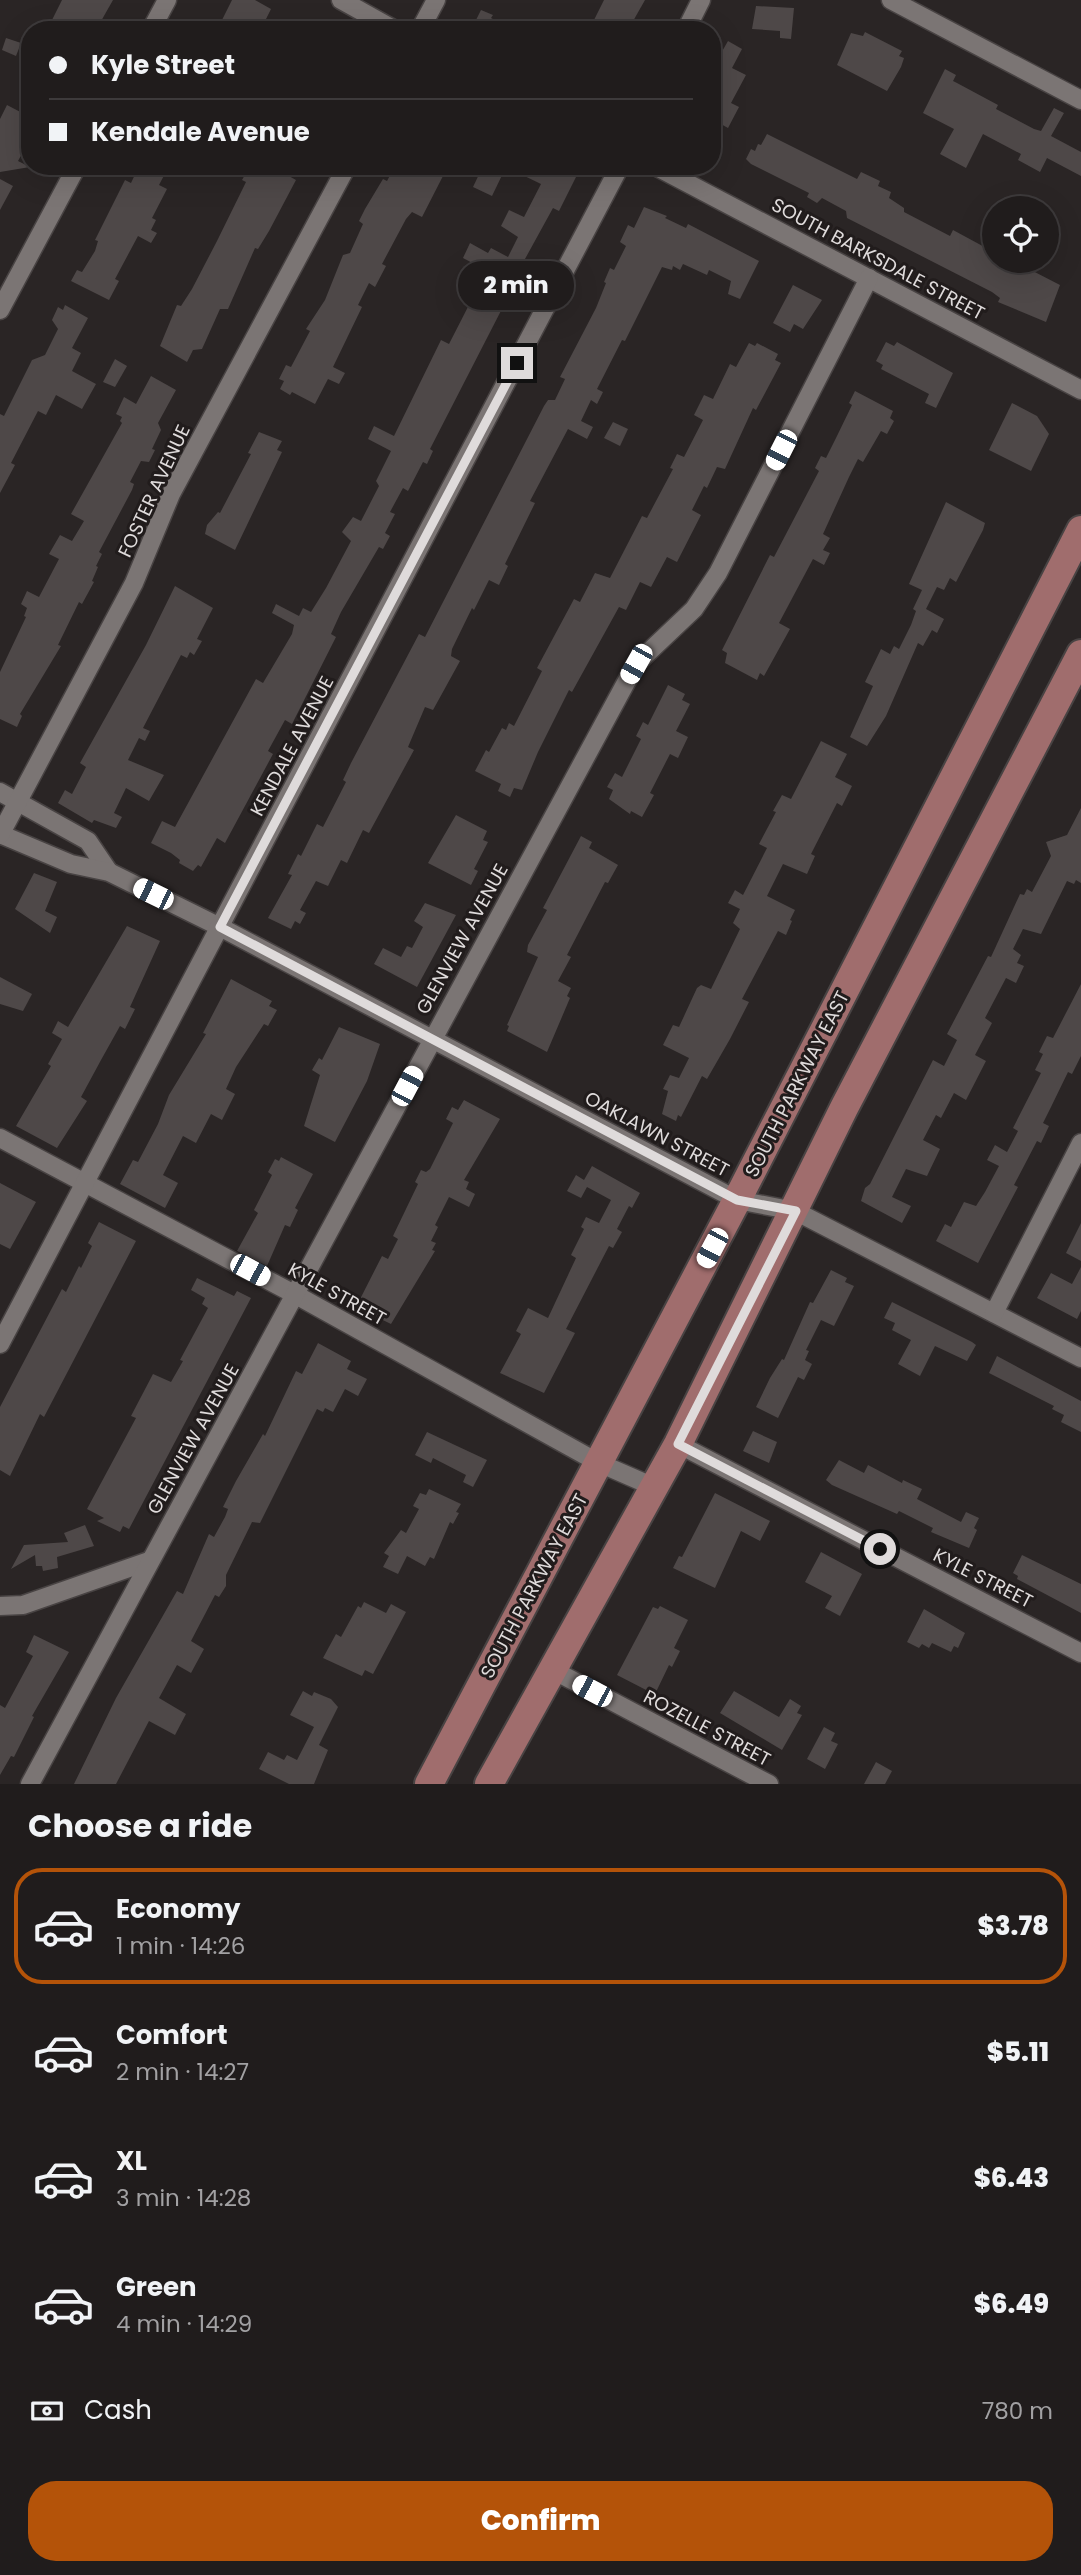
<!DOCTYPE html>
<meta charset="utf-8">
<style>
body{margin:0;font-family:Poppins,sans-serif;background:#282525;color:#f1f3f6;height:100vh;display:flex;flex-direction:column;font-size:26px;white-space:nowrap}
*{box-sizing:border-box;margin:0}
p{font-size:23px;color:#a2a1a3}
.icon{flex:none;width:38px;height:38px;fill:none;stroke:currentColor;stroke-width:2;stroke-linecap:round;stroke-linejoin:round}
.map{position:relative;height:1784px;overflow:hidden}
.sheet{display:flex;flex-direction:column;background:#201c1c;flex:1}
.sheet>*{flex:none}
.top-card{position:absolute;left:21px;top:21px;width:700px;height:154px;border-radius:28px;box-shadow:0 7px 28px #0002,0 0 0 2px #3d3a3b;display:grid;align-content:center;height:154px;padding:0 28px;background:#201c1c}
.buttons{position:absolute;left:982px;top:196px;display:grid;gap:14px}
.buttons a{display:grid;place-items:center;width:77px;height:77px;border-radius:50%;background:#201c1c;box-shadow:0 7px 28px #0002,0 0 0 2px #3d3a3b;font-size:35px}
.end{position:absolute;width:32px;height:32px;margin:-16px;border:9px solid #dfdbdb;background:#111;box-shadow:0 0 0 4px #111}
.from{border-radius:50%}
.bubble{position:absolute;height:49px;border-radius:24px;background:#201c1c;box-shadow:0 7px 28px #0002,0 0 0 2px #3d3a3b;font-size:23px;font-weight:800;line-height:49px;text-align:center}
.car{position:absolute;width:21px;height:42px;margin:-21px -10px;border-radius:9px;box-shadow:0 0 5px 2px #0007;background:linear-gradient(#fff 24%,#345 0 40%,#fff 0 76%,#345 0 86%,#fff 0)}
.top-card b{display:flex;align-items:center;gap:24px;height:66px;font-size:26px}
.top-card b+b{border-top:2px solid #3d3a3b}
.top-card i{width:18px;height:18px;background:#f1f3f6}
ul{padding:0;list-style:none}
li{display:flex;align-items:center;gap:21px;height:116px;margin:0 14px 10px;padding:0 14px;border:4px solid transparent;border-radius:28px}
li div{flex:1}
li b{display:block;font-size:26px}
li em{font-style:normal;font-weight:800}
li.on{border-color:#b45309}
li>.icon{width:63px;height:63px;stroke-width:1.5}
h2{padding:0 28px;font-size:32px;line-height:84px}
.pay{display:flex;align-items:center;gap:18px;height:77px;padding:0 28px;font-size:26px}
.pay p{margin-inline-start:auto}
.button{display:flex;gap:14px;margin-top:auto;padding:14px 28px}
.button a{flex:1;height:80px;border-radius:28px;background:#b45309;color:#fff;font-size:28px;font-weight:800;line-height:80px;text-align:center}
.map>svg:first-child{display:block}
</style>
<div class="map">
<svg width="1081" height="1784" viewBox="0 0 1081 1784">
<rect width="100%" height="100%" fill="#2a2525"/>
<g fill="#4e4848">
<path d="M62,0h51l-17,30h-49z"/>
<path d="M232,0h23l16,9 -5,10 22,11h-71z"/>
<path d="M604,0h41l-17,30h-39z"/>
<path d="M756,6l38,2 -3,31 -11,-1v-7l-28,-2z"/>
<path d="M481,10l12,5 -2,3 22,12h-42z"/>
<path d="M865,32l37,19 -3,5 5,2 -3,9 -14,24 -50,-26 14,-32 12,3z"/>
<path d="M6,38l15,5 -5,13 -14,-6z"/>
<path d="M728,41l14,8 -10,19 14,7 -15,28 8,4 -11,21 -16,-9v-50z"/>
<path d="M945,69l11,6 -3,6 4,2 41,22 -2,4 38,20 7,2 13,-23 10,5 -13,23 30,16v24l-34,-18 -7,14 -22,-12 3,-6 -38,-20 -17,34 -26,-14 14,-25 -31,-16z"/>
<path d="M7,105l23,12v22l-12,22 12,6 -30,5v-53z"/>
<path d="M767,134l90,45 4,-7 19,9 -2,5 13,6 -2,6 15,10v4l46,24 3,-6 37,20 4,2v9h34l-3,6 35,18 -14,37 -48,-20 2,-4 -8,-6 -145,-74 -1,-7 -24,-13 -5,5 -10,-6 2,-4 -58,-29 -5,-5 5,-10 4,2 3,-7 3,1z"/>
<path d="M139,166h30l-10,19 8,4 -15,29 4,2 -5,10 6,3 -6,10 -13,-7 -23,43 4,2 -10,19 -38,-19 6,-11 5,2 13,-21 3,-10 -3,-1 30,-60 6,3z"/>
<path d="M250,166h21l25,14 -27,51 -11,18 -3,-1 -27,61h-8l-18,40 -9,1 -6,12 -27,-16 17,-41 4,1 11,-17 25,-48 29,-59 -4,-2z"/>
<path d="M395,166h48l-4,8 4,2 -21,41 -10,-5 -6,7 -24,45 4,2 -11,21 -6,-4 -11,22 4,2 -29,60 12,6 -6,11 -11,-5 -13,25 -23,-12 -2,3 -10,-6 4,-8 -5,-2 7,-14 5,2 19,-36 -4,-2 19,-29 18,-45 7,-2 13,-29 -4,-3 6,-12 18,-30 4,2z"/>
<path d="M483,166h86l10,5 -20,40 -6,-3 -50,91 3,2 -76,148 3,2 -6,13 -4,-2 -15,29 -5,-3 -13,24 5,2 -10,19 5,3 -7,13 -4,-2 -38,65 -10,22 5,3 -44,87 -7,-4 -17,31 5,3 -48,89 -8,-5 -16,29 -3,-2 -5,6 -14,-8 1,-3 -9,-7 -20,-10 11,-22 13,6 81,-148 7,4 29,-49 2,-9 -22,-12 4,-9 23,12 4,-8 8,4 15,-24 25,-47 -9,-9 11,-15 8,4 18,-35 -3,-5 15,-30 -23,-12 6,-13 20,10 47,-96 8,4 22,-43 3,-9 -5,-3 11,-22 -17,-9 7,-15 18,10 3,-5 17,9 10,-20 -17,-11 8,-16 15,7 17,-33 -35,-17 -14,29 -19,-9z"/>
<path d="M0,179l13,7 -13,24z"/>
<path d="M644,207l23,9 -2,2 21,10 2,-4 71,37 -19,38 -12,-5 3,-13 -22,-11 -2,5 -24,-11 -3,6 -7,-4 -1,4 -10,-3 -37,74 -3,-1 -25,49 6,3 -6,12 -6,-4 -10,21 12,6 -6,12 -19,-10 -38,72 5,2 -30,61 3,2 -9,19 -10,-5 -15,30 -2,-2 -20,41 -1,7 9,5 -27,49 -8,-3 -17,40 6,3 -45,83 -6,-3 -16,33 -6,-3 -13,26 -12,-5 -16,29 6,3 -6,11 -5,-3 -4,8 -23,-11 24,-43 -4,-1 10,-20 3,2 16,-32 6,3 23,-45 -3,-2 8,-17 68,-129 6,3 119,-231 4,-6h7l10,-21 -5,-2 36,-69 10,-25 -2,-1 6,-14 4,2 12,-24 -6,-4 8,-17 6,3z"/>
<path d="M793,285l29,15 -19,29 -9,-5 -4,8 -17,-9z"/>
<path d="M65,305l23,13 -16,30 9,5 -9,18 24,13 -14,25 -26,-14 -10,20 -8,-4 -27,52 4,2 -15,28v-79l4,2 28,-56 13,-5 13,-26 -6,-9 6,-13 5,3z"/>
<path d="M886,342l8,4 3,-4 56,31 -17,35 -11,-5 4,-9 -48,-25 2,-4 -7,-4z"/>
<path d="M749,343l6,3 2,-3 21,11 -3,6 6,3 -25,47 -3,-2 -28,61 -8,-2 -10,21 -3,-2 -12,24 9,5 -24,47 -10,-5 -16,30 -11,-5 -14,28 -7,-3 -47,85 -3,-2 -31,62 -16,38 -8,-2 -4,9 -12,-6 3,-7 -26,-13 11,-21 3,2 13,-24 4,2 3,-7 5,3 28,-55 -5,-3 37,-69 6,3 15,-29 15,5 32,-62 5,2 26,-49 -3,-1 7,-14 7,3 19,-37 -9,-5 10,-20 9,4 17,-35 6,3z"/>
<path d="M115,359l12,7 -12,21 -12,-5z"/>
<path d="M151,376l25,14 -18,33 3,7 -9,19 3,1 -6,12 -8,-1 -11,21 4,2 -2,6 -33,62 3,2 -6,12 2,1 -6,14 2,1 -12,22 -3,-2 -21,43 3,1 -41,68 2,2 -5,11 -17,-8v-47l26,-55 -2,-1 3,-8 -6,-4 6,-13 12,6 20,-38 -10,-5 11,-19 12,6 12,-20 -13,-7 51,-91 -2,-2 2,-4 -6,-3 8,-17 12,7z"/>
<path d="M855,391l38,20 -3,7 4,3 -7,13 -6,-3 -18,31 -5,-3 -9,18 -26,57 7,4 -7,12 7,3 -6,12 -11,-6 -34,64 11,6 -26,47 -4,-3 -3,7 -32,-17 2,-10 -5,-3 48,-95 4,2 34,-65 11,-21 -4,-3 6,-12 5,2 10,-20 16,-33 -3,-2z"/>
<path d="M1012,403l25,13 12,18 -18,37 -42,-21z"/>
<path d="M613,422l15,7 -8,17 -16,-8z"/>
<path d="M259,432l23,9 -5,9 5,2 -47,98 -30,-16 2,-9 11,-13 2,1 31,-59 -3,-1z"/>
<path d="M946,502l39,21 -2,7 -27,52 -6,-4 -6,12 -7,-3 -11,22 18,10 -7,14 -5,-3 -9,16 -5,-3 -32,73 -19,30 -17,-9 23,-51 -8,-4 16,-33 9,5 4,-8 5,3 12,-24 5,-14 -3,-2 9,-19 -13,-6z"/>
<path d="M175,586l38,22 -16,31 5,2 -8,14 -4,-3 -3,6 -6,-3 -38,73 7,3 -5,10 -6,-3 -11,22 36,15 -15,26 -23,-13 -12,25 8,4 -6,11 -22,-8 -2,3 -34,-20 7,-13 7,4 14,-27 -6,-4 66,-118z"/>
<path d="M668,685l17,9 -3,6 8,4 -14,27 12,6 -10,21 -8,-4 -20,39 4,2 -12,22 -11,-6 -1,3 -21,-15 4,-9 -6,-3 8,-14 7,4 19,-38 -5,-3 7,-14 5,3z"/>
<path d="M821,741l26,13 -12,23 17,9 -10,20 -5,-3 -26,51 4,2 -8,18 -24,-10 -16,32 28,14 -5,10 2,1 -6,14 -8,-4 -36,68 7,3 -19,37 -23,40 -5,-3 -21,41 -3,-2 -2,6 -14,-7 6,-23 -5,-2 7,-14 9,3 10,-20 -26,-13 10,-20 6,2 18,-39 4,-3 10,4 29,-60 -7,-6 7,-14 -12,-6 7,-13 8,5 24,-47 -8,-4 17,-32 -3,-1 9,-16 9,4z"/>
<path d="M1081,808v75l-5,-3 -2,4 -7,-3 -26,53 -18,-5 -10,20 8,6 -4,8 7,3 -8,17 -10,-5 -21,40 7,5 -17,32 11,6 -20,39 -12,-7 -13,25 -5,-3 -13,25 17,9 -13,27 -21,-7 -14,28 19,9 -9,17 -41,-22 4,-13 5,-4 63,-124 11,6 13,-26 -10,-6 41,-78 3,1 29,-63 4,1 3,-6 5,3 19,-36 -5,-14 21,-7z"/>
<path d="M456,815l31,16 -4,9 5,2 -14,27 4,2 -7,14 -43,-22z"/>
<path d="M581,836l11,6 -3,6 29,17 -10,18 -3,-1 -38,73 4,2 -13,24 13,7 -4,8 3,2 -23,54 -40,-21 2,-5 -2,-1 31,-68 -11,-5 1,-7 19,-35 -4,-2z"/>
<path d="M34,873l23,9 -12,29 12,6 -7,16 -35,-24z"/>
<path d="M425,903l31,12 -39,72 -43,-23 9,-16 18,9 6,-11 5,2 11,-21 -9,-6z"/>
<path d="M127,926l33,15 -30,66 5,2 -10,20 -5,-3 -19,34 -20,37 6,4 -30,47 -41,-22 35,-60 -3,-2 14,-25 -10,-6 6,-12 10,6z"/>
<path d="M0,977l32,17 -9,17 -23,-7z"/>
<path d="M231,979l41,22 -3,5 8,4 -9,16 -4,-2 -28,43 -10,22 9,5 -13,26 -11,-6 -15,29 -13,-7 -20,39 15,8 -13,25 -45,-24 13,-24 5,2 20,-38 11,-29 37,-61 -3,-1z"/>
<path d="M1081,984v72l-9,18 -4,-2 -17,35 -8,16 6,3 -8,17 -4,-2 -23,44 4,2 -40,76 -42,-22 9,-17 6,3 13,-25 12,4 9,-14 14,-26 -12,-6 8,-15 12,7 11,-21 -5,-3 28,-55 -6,-3 8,-16 -4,-2 8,-16 6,2z"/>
<path d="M339,1027l41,17 -13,37 -32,61 -31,-16 16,-51 -8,-5 7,-12 3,2z"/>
<path d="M464,1100l36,19 -36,61 5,2 -3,7 9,5 -6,13 -20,-10 -14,28 3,2 -7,14 5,2 -4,7 3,1 -44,73 -35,-17 26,-51 6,3 10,-20 -5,-3 25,-52 -3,-2 6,-12 5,2 4,-3 23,-46 -7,-4 6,-12 6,3z"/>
<path d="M281,1157l32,17 -18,34 3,2 -8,17 -5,-2 -18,41 -30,-15 21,-38 -4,-3 18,-35 -4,-3 7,-13 4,2z"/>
<path d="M592,1166l48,27 -8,15 -3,-2 -12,23 5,3 -9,16 -4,-2 -43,83 9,4 -31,60 -44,-20 21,-39 -5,-3 12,-23 20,10 28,-60 -5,-3 13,-26 -3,-2 5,-10 13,6 12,-23 -24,-13 -6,11 -14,-7 9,-16 8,5z"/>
<path d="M0,1183l36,19 -26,47 -10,-5z"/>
<path d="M99,1222l37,19 -92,176 -4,-3 -30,62 -10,-6v-63l62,-118 4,3 13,-26 2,2 11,-22 -4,-3z"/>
<path d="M1081,1223v38l-15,-8z"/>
<path d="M1081,1267v44l-4,8 -40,-21 14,-25 21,11z"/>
<path d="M831,1270l16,8 -2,4 9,4 -20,40 -13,-6 -15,30 3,1 -4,9 7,4 -8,16 -6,-3 -20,41 -22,-11 14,-29 12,-19 2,1 26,-58 3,1z"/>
<path d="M197,1278l37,18 3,-5 14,7 -122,231 -6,-3 -3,6 -23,-11 7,-3 -17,-9 49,-91 -5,-2 22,-42 18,8 12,-21 -3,-1 28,-52 -6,-4 3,-6 -14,-8z"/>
<path d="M892,1302l80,40 4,3 -9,16 -32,-15 -15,30 -22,-12 13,-24 -19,-10 3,-7 -11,-5z"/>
<path d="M318,1343l33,18 -4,8 20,10 -9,17 -13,-7 -12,23 -8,-4 -2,4 -6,-3 -57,114 -8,-1 -26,53v11l-7,11 -4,-2 -24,46 13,8 -13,24 -14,-8 -18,33 27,16 -11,21 -26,-14 -33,63h-42l42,-86 57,-100 4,-7 6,3 26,-60 5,3 11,-20 3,-8 -5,-2 13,-26 27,-47 2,2 31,-65 6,3z"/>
<path d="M997,1356l84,45v31l-20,-10 3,-7 -12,-6 2,-3 -65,-33z"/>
<path d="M753,1431l24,11 -8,21 -26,-12z"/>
<path d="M427,1432l60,28 -14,27 -10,-5 3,-7 -33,-17 -2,5 -16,-8z"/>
<path d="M839,1460l25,13 4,-8 34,18 1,-3 19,9 -5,10 44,23 5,-10 13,6 -5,10 3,2 -8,18 -38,-16 2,-4 -34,-17 -2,3 -65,-29 -6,-5z"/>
<path d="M429,1489l32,15 -5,8 3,1 -6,11 -3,-2 -16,37 -4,-2 -5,9 -18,-10 -9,18 -15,-7 6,-11 -5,-3 17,-23 5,3 13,-24 -6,-3 7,-13 6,2z"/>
<path d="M715,1493l55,28 -10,20 -19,-10 -26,57 -42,-20 6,-12 3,1z"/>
<path d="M85,1525l9,21 -37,11 1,11 -15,3 -1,-5h-6l-1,-11 -24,14 13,-24 44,-3 -4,-9z"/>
<path d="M821,1552l41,22 -22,42 -15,-8 7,-12 -27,-14z"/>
<path d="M1022,1555l59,29v29l-64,-34 1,-3 -5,-3z"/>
<path d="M364,1602l22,11 5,-9 15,8 -33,62 -8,-4 -3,6 -39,-18 13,-24 5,3 17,-31 3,2z"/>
<path d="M660,1606l28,14 -14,28 6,3 -8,16 -3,-2 -13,27h-6l-33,-17 36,-68 5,2z"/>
<path d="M924,1609l41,24 -7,15 -4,-2 -3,6 -19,-9 -3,5 -7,-4 -3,4 -12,-6z"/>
<path d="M34,1635l35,17 -37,64 2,1 -20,40 -3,-1 -11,19v-70l5,3 28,-52 -7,-4z"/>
<path d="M303,1691l9,5 2,-4 17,7 7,8 -19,38 9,5 -14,34h-25l-30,-15 9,-17 16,8 3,-5 10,5 17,-33 -24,-12z"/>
<path d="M734,1691l45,26 11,-18 11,7 -4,7 5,2 -20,35 -62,-37z"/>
<path d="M824,1727l11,6 -4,8 7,3 -13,25 -18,-10z"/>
<path d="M876,1762l16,9 -7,13h-21z"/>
</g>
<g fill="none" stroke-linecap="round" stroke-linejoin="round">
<g stroke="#484343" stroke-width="21">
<g id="street">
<path d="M341,0l54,30"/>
<path d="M891,0l190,100"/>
<path d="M151,30l16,-30"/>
<path d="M420,30l16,-30"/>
<path d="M686,30l15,-30"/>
<path d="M655,166l426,224"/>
<path d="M0,310l77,-144"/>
<path d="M0,792l88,49 21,31"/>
<path d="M0,834l71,30 38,8 111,55 517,273 58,11 286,147"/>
<path d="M0,835l134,-252 37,-89 176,-328"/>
<path d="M0,1138l296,157 303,168 55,24"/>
<path d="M994,1313l87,-170"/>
<path d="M0,1344l620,-1178"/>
<path d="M678,1444l403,209"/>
<path d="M0,1606l23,-1 126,-44"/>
<path d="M551,1669l218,115"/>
<path d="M30,1784l606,-1120 58,-55 24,-36 151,-295"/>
</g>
</g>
<g stroke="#484343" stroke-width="32">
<g id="primary">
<path d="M429,1784l308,-584 344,-670"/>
<path d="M489,1784l189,-340 166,-336 237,-454"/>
</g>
</g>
<use href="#street" stroke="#7b7574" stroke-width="18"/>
<use href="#primary" stroke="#a06d6d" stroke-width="28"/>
</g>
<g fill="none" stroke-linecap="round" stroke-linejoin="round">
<path stroke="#dfdbdb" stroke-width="9" d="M517,363l-297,564 517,273 59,11 -118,233 202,105"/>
</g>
<g text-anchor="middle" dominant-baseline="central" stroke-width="6" stroke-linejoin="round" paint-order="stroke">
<g font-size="19" fill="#dfdbdb" stroke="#211c1c">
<text transform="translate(878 259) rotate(28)">SOUTH BARKSDALE STREET</text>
<text transform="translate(154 491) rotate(-65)">FOSTER AVENUE</text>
<text transform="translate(292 746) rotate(-62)">KENDALE AVENUE</text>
<text transform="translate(462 939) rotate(-61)">GLENVIEW AVENUE</text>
<text transform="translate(797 1084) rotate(-63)">SOUTH PARKWAY EAST</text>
<text transform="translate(657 1134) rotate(28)">OAKLAWN STREET</text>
<text transform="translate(337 1294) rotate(29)">KYLE STREET</text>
<text transform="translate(193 1439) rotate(-61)">GLENVIEW AVENUE</text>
<text transform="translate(983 1578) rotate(27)">KYLE STREET</text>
<text transform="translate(534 1586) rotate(-62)">SOUTH PARKWAY EAST</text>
<text transform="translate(707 1728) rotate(28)">ROZELLE STREET</text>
</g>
</g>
</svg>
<div class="buttons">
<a><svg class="icon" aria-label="locate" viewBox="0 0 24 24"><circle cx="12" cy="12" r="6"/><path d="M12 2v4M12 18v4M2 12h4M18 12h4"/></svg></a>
</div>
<i class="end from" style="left:880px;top:1549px"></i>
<i class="end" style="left:517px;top:363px"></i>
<div class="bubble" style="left:458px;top:261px;width:116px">2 min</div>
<i class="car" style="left:781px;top:450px;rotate:207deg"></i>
<i class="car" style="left:636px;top:664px;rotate:209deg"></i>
<i class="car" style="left:153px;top:894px;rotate:296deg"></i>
<i class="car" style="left:407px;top:1086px;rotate:28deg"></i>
<i class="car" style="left:712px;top:1248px;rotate:208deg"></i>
<i class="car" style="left:250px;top:1270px;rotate:118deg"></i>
<i class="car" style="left:592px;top:1691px;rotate:298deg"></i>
<div class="top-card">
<b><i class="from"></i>Kyle Street</b>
<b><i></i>Kendale Avenue</b>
</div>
</div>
<section class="sheet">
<h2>Choose a ride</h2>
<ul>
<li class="on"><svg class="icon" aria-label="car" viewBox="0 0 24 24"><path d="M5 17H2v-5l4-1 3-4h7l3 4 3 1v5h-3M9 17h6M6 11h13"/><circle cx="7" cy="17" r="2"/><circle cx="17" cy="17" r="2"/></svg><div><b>Economy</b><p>1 min · 14:26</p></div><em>$3.78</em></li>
<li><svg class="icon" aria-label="car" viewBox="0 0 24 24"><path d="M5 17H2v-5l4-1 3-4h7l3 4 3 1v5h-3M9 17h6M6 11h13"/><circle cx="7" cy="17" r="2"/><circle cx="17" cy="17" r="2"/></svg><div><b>Comfort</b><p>2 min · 14:27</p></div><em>$5.11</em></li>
<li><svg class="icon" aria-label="car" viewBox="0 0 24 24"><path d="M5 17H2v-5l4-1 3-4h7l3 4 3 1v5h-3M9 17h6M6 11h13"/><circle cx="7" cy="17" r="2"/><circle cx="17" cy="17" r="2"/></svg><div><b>XL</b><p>3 min · 14:28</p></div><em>$6.43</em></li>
<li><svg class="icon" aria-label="car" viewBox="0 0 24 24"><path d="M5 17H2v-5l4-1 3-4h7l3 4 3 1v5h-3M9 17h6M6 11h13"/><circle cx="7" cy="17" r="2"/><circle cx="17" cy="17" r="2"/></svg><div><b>Green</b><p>4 min · 14:29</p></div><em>$6.49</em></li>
</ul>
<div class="pay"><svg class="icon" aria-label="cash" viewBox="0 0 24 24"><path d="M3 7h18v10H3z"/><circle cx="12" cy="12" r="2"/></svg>Cash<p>780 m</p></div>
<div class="button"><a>Confirm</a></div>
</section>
